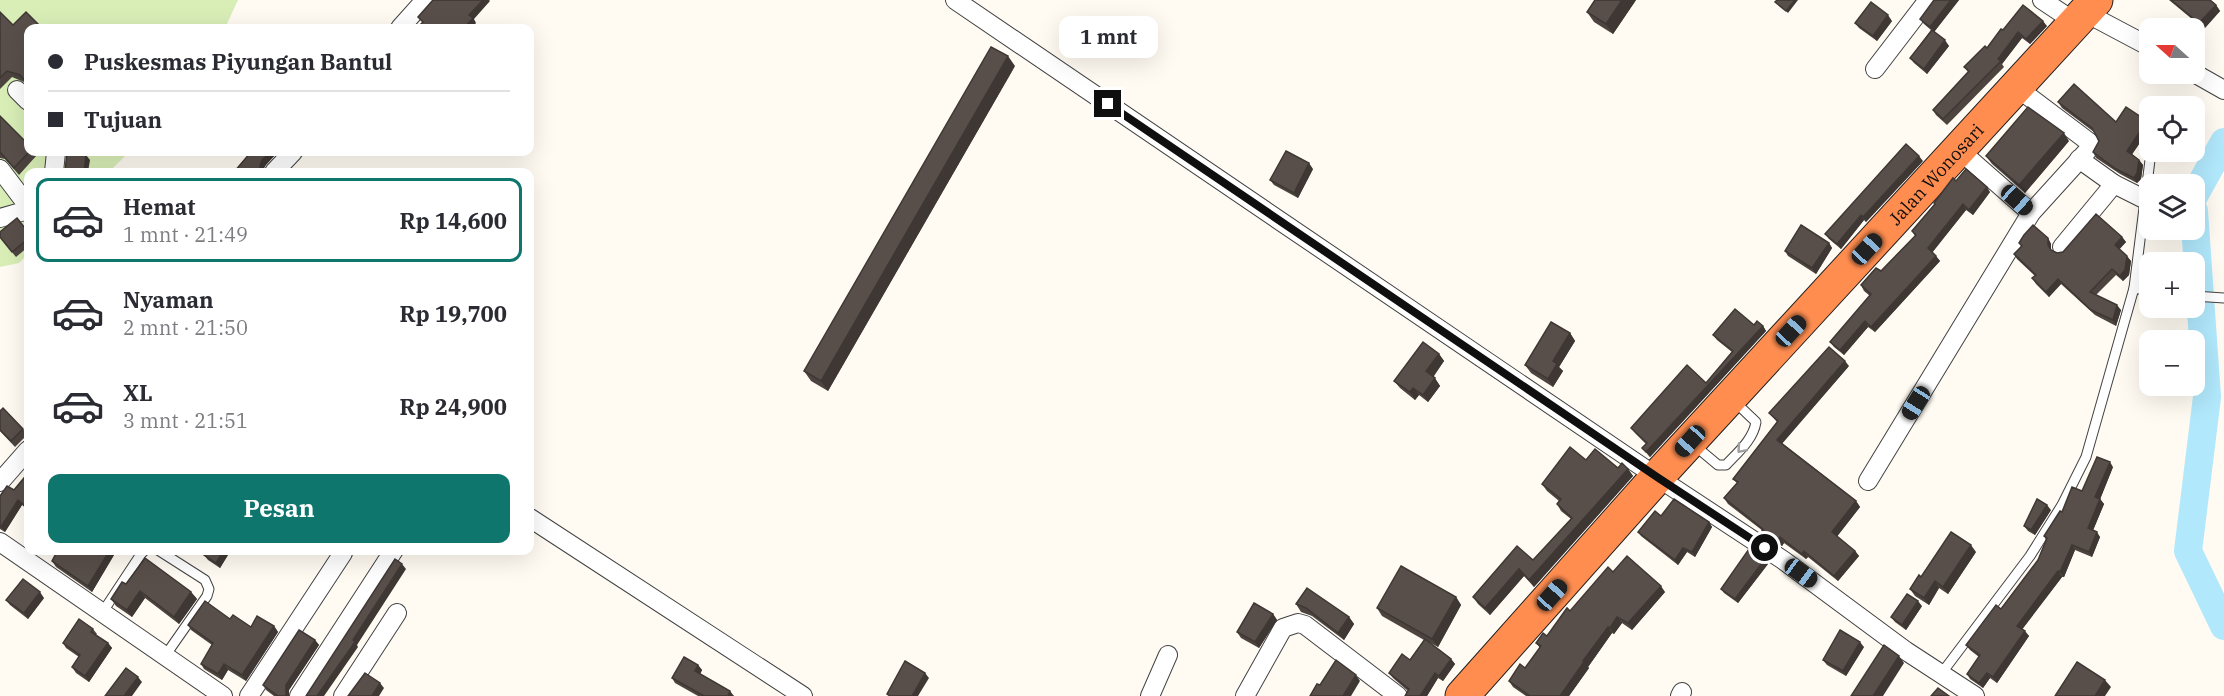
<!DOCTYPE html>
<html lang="id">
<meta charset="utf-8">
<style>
body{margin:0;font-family:"IBM Plex Serif",serif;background:#f2f2f3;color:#2b2b33;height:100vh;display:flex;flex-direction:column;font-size:22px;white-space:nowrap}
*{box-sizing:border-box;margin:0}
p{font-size:20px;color:#7c7c81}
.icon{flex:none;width:33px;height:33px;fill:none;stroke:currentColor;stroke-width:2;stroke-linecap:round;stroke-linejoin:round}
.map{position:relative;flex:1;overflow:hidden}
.details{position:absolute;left:24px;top:168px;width:510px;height:387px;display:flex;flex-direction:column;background:#fff;border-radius:12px;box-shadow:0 6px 24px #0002}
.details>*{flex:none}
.guide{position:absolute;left:24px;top:24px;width:510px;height:132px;border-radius:12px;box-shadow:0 6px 24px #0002;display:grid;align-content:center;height:132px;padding:0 24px;background:#fff}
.needle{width:39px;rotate:291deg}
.fabs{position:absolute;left:2139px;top:18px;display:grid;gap:12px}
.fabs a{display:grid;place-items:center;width:66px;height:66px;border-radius:12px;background:#fff;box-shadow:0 6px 24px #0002;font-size:30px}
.end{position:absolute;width:27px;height:27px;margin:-14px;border:8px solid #0f0f0f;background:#fff;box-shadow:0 0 0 3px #fff}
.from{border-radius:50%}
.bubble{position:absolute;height:42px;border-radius:12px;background:#fff;box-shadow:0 6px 24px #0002;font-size:20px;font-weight:800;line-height:42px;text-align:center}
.car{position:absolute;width:18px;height:36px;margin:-18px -9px;border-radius:8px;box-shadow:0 0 4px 2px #0007;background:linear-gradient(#222 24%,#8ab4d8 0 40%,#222 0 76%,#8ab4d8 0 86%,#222 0)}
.guide b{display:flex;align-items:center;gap:21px;height:57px;font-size:22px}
.guide b+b{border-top:2px solid #e1e1e2}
.guide i{width:15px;height:15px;background:#2b2b33}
ul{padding:10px 0 0;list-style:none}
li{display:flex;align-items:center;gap:18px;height:84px;margin:0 12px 9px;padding:0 12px;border:3px solid transparent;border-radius:12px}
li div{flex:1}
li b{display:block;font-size:22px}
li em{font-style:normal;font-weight:800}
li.selected{border-color:#0f766e}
li>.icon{width:54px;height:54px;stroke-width:1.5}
.cta{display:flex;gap:12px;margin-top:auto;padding:12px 24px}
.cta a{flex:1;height:69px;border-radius:12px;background:#0f766e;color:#fff;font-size:24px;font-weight:800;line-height:69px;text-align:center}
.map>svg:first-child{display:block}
</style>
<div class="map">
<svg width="2224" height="696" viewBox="0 0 2224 696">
<rect width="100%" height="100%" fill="#fffbf2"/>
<path fill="#d9eeb7" d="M0,0h238l-13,28h-197v124h101l-20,20h-81v82l-9,9 -19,4z"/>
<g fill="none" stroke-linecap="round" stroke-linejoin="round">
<g stroke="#b1e8fc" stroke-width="28">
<path d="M2194,196l30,-54"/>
<path d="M2194,211l13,186 -19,154 36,75"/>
</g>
<g stroke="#424242" stroke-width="11">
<g id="lane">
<path d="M2134,288l16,3"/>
<path d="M2194,296l30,2"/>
<path d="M1694,445l24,20h8c12,-13 27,-25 30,-43l-22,-21"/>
<path d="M158,550l47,30 4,9 -2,7 -42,60"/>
<path d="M102,613l39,-59 4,-4"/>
<path d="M1941,674l89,-118 32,-51 24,-48 48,-169 17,-136"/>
</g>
</g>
<g stroke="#424242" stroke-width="20">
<g id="street">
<path d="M955,0l702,477 126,83 123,91 69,45"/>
<path d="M2042,0l33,22"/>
<path d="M2084,12l66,35"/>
<path d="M400,28l25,-28"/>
<path d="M1875,69l53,-69"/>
<path d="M2194,73l30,17"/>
<path d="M17,90l11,11"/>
<path d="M1958,149l73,64"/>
<path d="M2079,159l35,25 32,16"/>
<path d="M0,169l28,37"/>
<path d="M54,172l2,-20"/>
<path d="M274,172l19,-20"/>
<path d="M0,218l28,-8"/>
<path d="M2062,247l52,-63"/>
<path d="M1868,481l163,-268 58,-64v-7l-73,-55"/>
<path d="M0,482l28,-32"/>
<path d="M530,518l273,178"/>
<path d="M0,542l223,154"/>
<path d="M249,696l94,-143"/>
<path d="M299,696l95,-146"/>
<path d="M343,696l54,-83"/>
<path d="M1150,696l18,-41"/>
<path d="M1245,696l38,-68 15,-5 7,2 93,71"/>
<path d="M1680,696l2,-4"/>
</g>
</g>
<g stroke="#202020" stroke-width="35">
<g id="highway">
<path id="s1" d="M1462,696l195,-219 439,-477"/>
</g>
</g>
<use href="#lane" stroke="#fff" stroke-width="9"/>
<use href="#street" stroke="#fff" stroke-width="18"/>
<use href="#highway" stroke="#ff8d50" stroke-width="33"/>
</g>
<g fill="#4d4440">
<path d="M1595,0h41l-23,34 -19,-12 -7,-10z"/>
<path d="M1959,0l-25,32 15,14 -22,28 -13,-11 -4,-5 21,-28 -7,-6 -4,-5 14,-18z"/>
<path d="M2169,0h41l6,5 4,6 -16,18z"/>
<path d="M0,12l13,13h26l3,3h-14v58l-4,-4 -12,-5 -12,12z"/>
<path d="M1892,21l-15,20 -18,-13 -4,-5z"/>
<path d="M2047,26l-17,18 -8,-6 -20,26 2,3 -57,58 -11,-10 -3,-5 35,-38 -4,-5 23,-19 16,-18z"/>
<path d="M1015,66l-187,325 -17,-10 -7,-10z"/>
<path d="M2058,102l58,20 34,2v4l-18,26 7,6 4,5 -2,14 -4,4 -17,-9 -24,-16 -3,-6 6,-11 -5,-9 -32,-24z"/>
<path d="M0,116l28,36h7l2,3 -18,20 -14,-16 -5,-1z"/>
<path d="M2069,141l-44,52 -33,-29 -6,-8z"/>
<path d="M1923,161l-57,61 -2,-2 -23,29 -12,-10 -4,-5z"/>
<path d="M1313,169l-15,29 -24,-13 -4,-5z"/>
<path d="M1956,181l34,11 -17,23 -7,-5 -34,42 8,9 -65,71 -7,-5 -24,28 -10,-8 -4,-5 40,-46 -6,-5 -3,-6 20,-14 34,-35 -3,-5z"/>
<path d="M28,232v15l-12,10 -16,-20z"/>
<path d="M2122,237l4,5 -7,7 12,12 -2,14 -6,6 -7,-6 -20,20 25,15 -5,16 -21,-11 -34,-31 -12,13 -13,-13 -4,-6 3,-2 -18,-17 -3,-5 7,-8 -2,-3 29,-5 3,6v6l6,3z"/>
<path d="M1829,243l3,5 -16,26 -28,-18 -3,-5z"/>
<path d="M1754,325l9,1 3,5 -116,126 -8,-9 4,-4 -11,-11 -4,-5 75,-45 26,-31 -15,-12 -4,-5z"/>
<path d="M1570,333l5,8 -16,26 4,4 -10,16 -22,-14 -6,-8z"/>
<path d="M1439,354l5,7 -11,15 7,10 -12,16 -9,-7 -4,5 -15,-12 -6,-7z"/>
<path d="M1849,366l-67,77 74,58 4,6 -23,29 18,15 4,5 -21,25 -30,-24 -2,2 -22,-16 -2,3 -16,-11 -3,-4 -35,-27 -4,-6 13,-15 -4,-4 44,-57 -8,-9z"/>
<path d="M0,411l23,18 4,6 -12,12 -15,-16z"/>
<path d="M1586,460l32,8 10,1 5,7 -99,111 -10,-11 -34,39 -12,-11 -5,-7 60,-37 38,-41 -10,-8 -4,-7 2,-3 -12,-10 -5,-7z"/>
<path d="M2113,467l-13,32 4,5 -11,26 7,7 -8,20 -17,-7 -11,27h-2l-40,52 7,7 -32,47 -7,-5 -7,10 -13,-9 -3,-5 12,-17 -9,-7 -4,-5 35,-36 37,-49 8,-20 -2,-4 18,-24 20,-21z"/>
<path d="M28,473v37l-6,-5 -17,27 -5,-3v-33l14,-6z"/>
<path d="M2051,510l-16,25 -7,-4 -4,-5z"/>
<path d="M1661,516l48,6 3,5 -17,30 -8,-5 -9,13 -37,-29 -3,-4z"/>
<path d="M58,550h52l4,5 -22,37 -36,-25 -4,-6z"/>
<path d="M231,550l-11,18 -12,-8 -4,-5z"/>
<path d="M1976,552l-28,42 -9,-6 -10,17 -14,-9 -5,-7 11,-12z"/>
<path d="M1768,564l-30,39 -14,-10 -3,-4z"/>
<path d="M1613,572l52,20 -33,38 -10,-7 -8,11 -2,-1 -24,34 1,1 -20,28h-43l-13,-9 -4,-6 16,-13 15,-20 -4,-5 11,-7 23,-25z"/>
<path d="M126,584l65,8 6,7 -18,25 -34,-26 -13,19 -16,-11 -5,-7z"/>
<path d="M1456,597l5,8 -23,42 -11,-6 24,18 4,5 -12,17 -5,-3 -11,18h-22l3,-5 -15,-13 -4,-5 21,-13 14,-20 -42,-24 -5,-8z"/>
<path d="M44,598l-16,21 -18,-14 -4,-5z"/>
<path d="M1296,604l53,13 5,7 -10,16 -32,-24 -11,-4z"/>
<path d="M1922,606l-16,24 -11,-8 -4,-5z"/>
<path d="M1273,614l4,6 -18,28 -18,-10 -4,-6z"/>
<path d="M230,619l21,8 23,-1 4,6 -32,49 -18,-11 -6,10 -18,-11 -3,-5 11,-19 -21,-15 -3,-5z"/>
<path d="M93,629l4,5 -1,1 12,8 4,5 -23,34 -13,-9 -4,-6 7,-10 -13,-9 -3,-5z"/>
<path d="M315,640l4,5 -30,45v6h-15l-8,-6 -3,-5z"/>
<path d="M1864,647l-18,29 -19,-11 -4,-5z"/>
<path d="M698,665l4,5 -2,4 34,22h-36l-23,-13 -3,-5z"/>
</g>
<g fill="#3e3734">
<path d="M483,0h6l1,1 -16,18 2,4 -4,5h-8l5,-13z"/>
<path d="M1622,0h14l-23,34 -7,-10z"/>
<path d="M1795,0h3l-10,13 -2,-2z"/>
<path d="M1951,0h8l-25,32 -4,-5z"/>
<path d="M2216,5l4,6 -16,18 -5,-6z"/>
<path d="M1888,15l4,6 -15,20 -4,-5z"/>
<path d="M2043,21l4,5 -17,18 -4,-5z"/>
<path d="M2018,32l4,6 -20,26 -4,-5z"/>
<path d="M1945,40l4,6 -22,28 -3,-5z"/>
<path d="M1008,56l7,10 -187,325 -7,-10z"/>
<path d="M2147,121l3,3v4l-19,28 -4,-5z"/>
<path d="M2064,133l5,8 -44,52 -6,-8z"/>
<path d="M271,152h7l-12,13 -3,5 1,2h-3l-1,-6 2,-6z"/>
<path d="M86,155l4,5 -2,12h-4z"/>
<path d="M1919,156l4,5 -57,61 -3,-5z"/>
<path d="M2139,160l4,5 -2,14 -4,4 -3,-5z"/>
<path d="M1309,163l4,6 -15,29 -4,-5z"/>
<path d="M1987,187l3,5 -17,23 -4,-5z"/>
<path d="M1963,204l3,6 -34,43 -4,-5z"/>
<path d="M1861,215l3,5 -23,29 -4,-5z"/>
<path d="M2122,237l4,5 -8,9 -3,-6z"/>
<path d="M2048,238l3,6v6l-3,-5z"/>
<path d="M1829,243l3,5 -16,26 -4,-6z"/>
<path d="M1936,256l4,5 -65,71 -4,-5z"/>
<path d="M2127,256l4,5 -2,14 -6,6 -3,-5z"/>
<path d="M2058,279l3,5 -12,13 -3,-5z"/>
<path d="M2117,305l4,5 -5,16 -3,-6z"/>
<path d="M1865,321l3,6 -24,28 -4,-5z"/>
<path d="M1763,326l3,5 -116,126 -4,-5z"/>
<path d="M1570,333l5,8 -16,26 4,4 -10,16 -5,-8 5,-18z"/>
<path d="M1439,354l5,7 -12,18 -6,-8z"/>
<path d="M1845,361l4,5 -68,79 -4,-5z"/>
<path d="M1435,378l5,8 -12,16 -5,-7z"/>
<path d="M1413,388l6,7 -4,5 -5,-8z"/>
<path d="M2110,462l3,5 -14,35 -4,-5z"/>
<path d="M1628,469l5,7 -99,111 -5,-7z"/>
<path d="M2100,499l4,5 -12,29 -4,-5z"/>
<path d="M18,500l4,5 -17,27 -4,-5z"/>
<path d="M1856,501l4,6 -24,31 -4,-6z"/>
<path d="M2047,505l4,5 -16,25 -4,-5z"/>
<path d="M1709,522l3,5 -17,30 -3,-5z"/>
<path d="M2097,532l3,5 -8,20 -3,-5z"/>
<path d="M1780,537l4,6 -2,3 -4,-6z"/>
<path d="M1971,545l5,7 -28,42 -5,-7z"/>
<path d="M2072,545l3,5 -11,27 -4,-5z"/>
<path d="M1683,548l4,4 -9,13 -3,-5z"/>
<path d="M110,550l4,5 -22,37 -4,-6z"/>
<path d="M224,550h7l-11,18 -4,-5z"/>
<path d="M1804,551l4,6 -2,2 -4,-5z"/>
<path d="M1855,551l4,5 -21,25 -4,-5z"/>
<path d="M1765,559l3,5 -30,39 -3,-4z"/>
<path d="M402,564l4,5 -49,76 1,2 -34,49h-7z"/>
<path d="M1519,569l5,7 -34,39 -5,-7z"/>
<path d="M2058,571l4,6 -41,54 -4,-5z"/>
<path d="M1935,581l4,7 -10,17 -5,-7z"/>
<path d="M1661,586l4,6 -33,38 -4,-7z"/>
<path d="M140,591l5,7 -13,19 -5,-7z"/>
<path d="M40,592l4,6 -16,21 -4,-6z"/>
<path d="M191,592l6,7 -18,25 -5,-7z"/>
<path d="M1456,597l5,8 -23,42 -6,-8z"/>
<path d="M1918,601l4,5 -16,24 -4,-5z"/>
<path d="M1273,614l4,6 -18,28 -4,-6z"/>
<path d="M1349,617l5,7 -10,16 -6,-7z"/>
<path d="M1617,617l5,6 -8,11 -4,-6z"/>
<path d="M274,626l4,6 -32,49 -4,-6z"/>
<path d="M1608,627l4,6 -24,34 1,1 -20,28h-9l23,-35z"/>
<path d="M2025,631l4,5 -32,47 -4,-6z"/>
<path d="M315,640l4,5 -30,45v6h-3v-11z"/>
<path d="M1860,642l4,5 -18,29 -3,-5z"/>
<path d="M108,643l4,5 -23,34 -4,-6z"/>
<path d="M1899,656l5,7 -21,33h-10z"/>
<path d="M1451,659l4,5 -12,17 -4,-5z"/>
<path d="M224,664l4,6 -6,10 -4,-6z"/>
<path d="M698,665l4,5 -3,6 -4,-5z"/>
<path d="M925,673l4,5 -11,18h-6z"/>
<path d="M1435,673l3,5 -11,18h-7z"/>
<path d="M1987,673l3,5 -7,10 -4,-5z"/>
<path d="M1356,675l4,6 -9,15h-8z"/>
<path d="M138,677l4,5 -10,14h-8z"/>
<path d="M2105,680l6,7 -6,9h-10z"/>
<path d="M380,683l4,5 -5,8h-7z"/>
<path d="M730,691l4,5h-6z"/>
</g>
<g fill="#594f4a" stroke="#3e3734" stroke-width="1.5">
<path d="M433,0h50l-14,15 4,3 -9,10h-47l6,-6 -5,-5z"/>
<path d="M1595,0h27l-16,24 -19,-12z"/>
<path d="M1777,0h18l-9,11 -11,-9z"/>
<path d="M1934,0h17l-21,27 -10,-8z"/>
<path d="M2171,0h39l6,5 -17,18z"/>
<path d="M1871,2l17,13 -15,21 -18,-13z"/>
<path d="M2023,5l20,16 -17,18 -8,-7 -20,27 3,2 -58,58 -10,-9 36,-39 -5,-4 21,-21 2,2 14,-19 2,1z"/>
<path d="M0,12l13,13 13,-13 13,13 -3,3h-8v56l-8,-9 -13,-4 -7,7z"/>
<path d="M1932,30l13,10 -21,29 -14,-11z"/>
<path d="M991,47l17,9 -187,325 -17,-10z"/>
<path d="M2074,84l42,38 10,-15 21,14 -20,30 12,9 -2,13 -3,5 -18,-9 -23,-17 6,-11 -7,-13 -34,-26z"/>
<path d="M2028,107l36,26 -45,52 -33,-29z"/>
<path d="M0,116l28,28 1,8 -15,16 -14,-16z"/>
<path d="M1906,144l13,12 -56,61 -2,-2 -24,29 -12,-10z"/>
<path d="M1286,151l23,12 -15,30 -24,-13z"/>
<path d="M251,152h20l-9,8 -2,6 1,6h-27z"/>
<path d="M67,153l19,2 -2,17h-19z"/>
<path d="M1966,169l21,18 -18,23 -6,-6 -35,44 8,8 -65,71 -6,-6 -25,29 -10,-8 41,-48 -10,-9 15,-17 5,3 35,-36 -4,-4 23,-27 -1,-1 19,-25 3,3z"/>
<path d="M2096,214l26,23 -7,8 12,11 -2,14 -5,6 -8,-7 -22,23 27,13 -4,15 -22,-10 -33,-31 -12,13 -14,-14 4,-3 -22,-21 8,-8 -3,-3 5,-8 9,-10 15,13v7l3,5 6,3 6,-1z"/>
<path d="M17,218l11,14v7l-16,13 -12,-15v-5z"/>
<path d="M1801,225l28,18 -17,25 -27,-17z"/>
<path d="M1735,309l19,16 3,-4 6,5 -117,126 -4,-4 5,-5 -16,-15 56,-63 19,18 27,-32 -20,-16z"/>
<path d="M1551,322l19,11 -17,28 4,3 -9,15 -23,-14z"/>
<path d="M1423,342l16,12 -13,17 9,7 -12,17 -10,-7 -3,4 -16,-11z"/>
<path d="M1829,347l16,14 -68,79 79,61 -24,31 23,19 -21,25 -30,-25 -2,3 -22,-17 -2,3 -16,-10 1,-1 -39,-31 14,-16 -5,-3 45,-58 -9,-8z"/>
<path d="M3,408l20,21 -12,12 -11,-11v-19z"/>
<path d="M1570,447l16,13 9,-11 23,19 4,-5 6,6 -99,111 -10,-11 -34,39 -12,-11 44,-51 16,14 39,-42 -15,-14 4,-5 -19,-15z"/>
<path d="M2097,457l13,5 -15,35 5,2 -12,29 9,4 -8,20 -17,-7 -12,27 -2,-1 -41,55 8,5 -32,46 -6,-4 -8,10 -12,-9 13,-19 -14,-10 30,-40 5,4 37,-49 9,-22 -3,-2 16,-25 2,1 10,-25 10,4z"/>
<path d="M28,473v35l-10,-8 -17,27 -1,-1v-30l7,-10 7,4z"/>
<path d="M1674,499l35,23 -17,30 -9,-4 -8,12 -37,-28 17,-21 6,5z"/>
<path d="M2037,499l10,6 -16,25 -7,-4z"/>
<path d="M1951,532l20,13 -28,42 -8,-6 -11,17 -14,-9 9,-14 2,2z"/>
<path d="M1749,549l16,10 -30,40 -14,-10z"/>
<path d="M58,550h52l-22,36 -36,-25z"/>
<path d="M207,550h17l-8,13 -12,-8z"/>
<path d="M1627,556l34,30 -33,37 -11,-6 -7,11 -2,-1 -25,34 1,1 -24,34h-30l-21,-15 11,-17 5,4 16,-22 -5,-3 7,-10 4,3 20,-28 3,3 38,-44 5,5z"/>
<path d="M145,558l46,34 -17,25 -34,-26 -13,19 -16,-11 11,-17 4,2z"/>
<path d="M395,559l7,5 -49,76 2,2 -38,54h-11z"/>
<path d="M1401,566l55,31 -24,42 -55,-31z"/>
<path d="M23,579l17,13 -16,21 -18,-13z"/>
<path d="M1307,588l42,29 -11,16 -32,-25 -10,-4z"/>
<path d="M1907,594l11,7 -16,24 -11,-8z"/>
<path d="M205,601l25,18 3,-4 18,12 6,-11 17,10 -32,49 -18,-11 -6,10 -17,-10 12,-21 -25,-18z"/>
<path d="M1254,603l19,11 -18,28 -18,-10z"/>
<path d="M79,619l14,10 -2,3 17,11 -23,33 -13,-9 8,-12 -17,-12z"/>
<path d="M299,630l16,10 -29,45v11h-8l-15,-11z"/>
<path d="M1840,630l20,12 -17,29 -20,-11z"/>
<path d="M1425,639l26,20 -12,17 -4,-3 -15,23h-15l4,-7 -20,-16 13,-19 8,6z"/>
<path d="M1884,645l15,11 -26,40h-22z"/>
<path d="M684,657l14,8 -3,6 35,20 -2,5h-24l-32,-18z"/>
<path d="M1336,660l20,15 -13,21h-33l7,-12 3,1z"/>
<path d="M905,661l20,12 -13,23h-22l-3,-2z"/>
<path d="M2077,662l28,18 -10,16h-40z"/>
<path d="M126,668l12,9 -14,19h-19z"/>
<path d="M365,673l15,10 -8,13h-24z"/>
<path d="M1938,688l11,8h-18z"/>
</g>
<defs><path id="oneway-chevron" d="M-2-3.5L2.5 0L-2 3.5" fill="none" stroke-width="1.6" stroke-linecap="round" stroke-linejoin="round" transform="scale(1.5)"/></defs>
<use stroke="#9f9f9f" href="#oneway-chevron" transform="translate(1741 449) rotate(131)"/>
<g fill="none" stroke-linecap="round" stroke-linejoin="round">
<path stroke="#0f0f0f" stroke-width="8" d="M1108,104l549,373 108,71"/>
</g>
<g text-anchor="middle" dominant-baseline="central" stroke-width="6" stroke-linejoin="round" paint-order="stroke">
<g font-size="18" fill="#0f0f0f" stroke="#fff">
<text stroke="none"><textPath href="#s1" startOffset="705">Jalan Wonosari</textPath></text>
</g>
</g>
</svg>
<div class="fabs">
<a><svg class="needle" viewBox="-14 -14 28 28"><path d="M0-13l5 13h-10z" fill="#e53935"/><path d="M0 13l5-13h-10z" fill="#7c7c81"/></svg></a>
<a><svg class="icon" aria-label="locate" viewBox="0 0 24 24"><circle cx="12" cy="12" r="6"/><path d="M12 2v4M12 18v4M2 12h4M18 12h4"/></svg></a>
<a><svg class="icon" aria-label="layers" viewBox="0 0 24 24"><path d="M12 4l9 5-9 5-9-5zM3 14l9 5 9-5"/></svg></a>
<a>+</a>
<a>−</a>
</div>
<i class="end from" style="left:1765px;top:548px"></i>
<i class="end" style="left:1108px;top:104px"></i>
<div class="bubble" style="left:1059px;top:16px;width:99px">1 mnt</div>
<i class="car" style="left:2017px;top:200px;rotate:132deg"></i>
<i class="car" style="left:1867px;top:249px;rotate:43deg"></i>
<i class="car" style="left:1791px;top:331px;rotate:43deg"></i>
<i class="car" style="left:1916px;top:403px;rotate:212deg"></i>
<i class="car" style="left:1690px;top:441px;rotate:222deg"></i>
<i class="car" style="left:1801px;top:573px;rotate:126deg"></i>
<i class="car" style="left:1552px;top:595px;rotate:42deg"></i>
<div class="guide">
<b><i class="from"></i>Puskesmas Piyungan Bantul</b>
<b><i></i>Tujuan</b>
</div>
<section class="details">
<ul>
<li class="selected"><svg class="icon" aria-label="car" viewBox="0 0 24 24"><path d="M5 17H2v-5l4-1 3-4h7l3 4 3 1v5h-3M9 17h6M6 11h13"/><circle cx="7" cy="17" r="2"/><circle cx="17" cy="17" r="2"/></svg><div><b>Hemat</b><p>1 mnt · 21:49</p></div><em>Rp 14,600</em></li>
<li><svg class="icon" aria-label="car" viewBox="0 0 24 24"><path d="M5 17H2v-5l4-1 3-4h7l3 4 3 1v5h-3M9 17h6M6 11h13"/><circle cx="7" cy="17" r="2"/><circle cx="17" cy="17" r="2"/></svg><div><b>Nyaman</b><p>2 mnt · 21:50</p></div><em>Rp 19,700</em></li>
<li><svg class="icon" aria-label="car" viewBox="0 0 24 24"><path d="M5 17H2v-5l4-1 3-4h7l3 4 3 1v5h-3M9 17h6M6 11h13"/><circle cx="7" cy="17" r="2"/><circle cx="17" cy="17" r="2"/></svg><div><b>XL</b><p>3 mnt · 21:51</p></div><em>Rp 24,900</em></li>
</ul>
<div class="cta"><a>Pesan</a></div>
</section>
</div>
